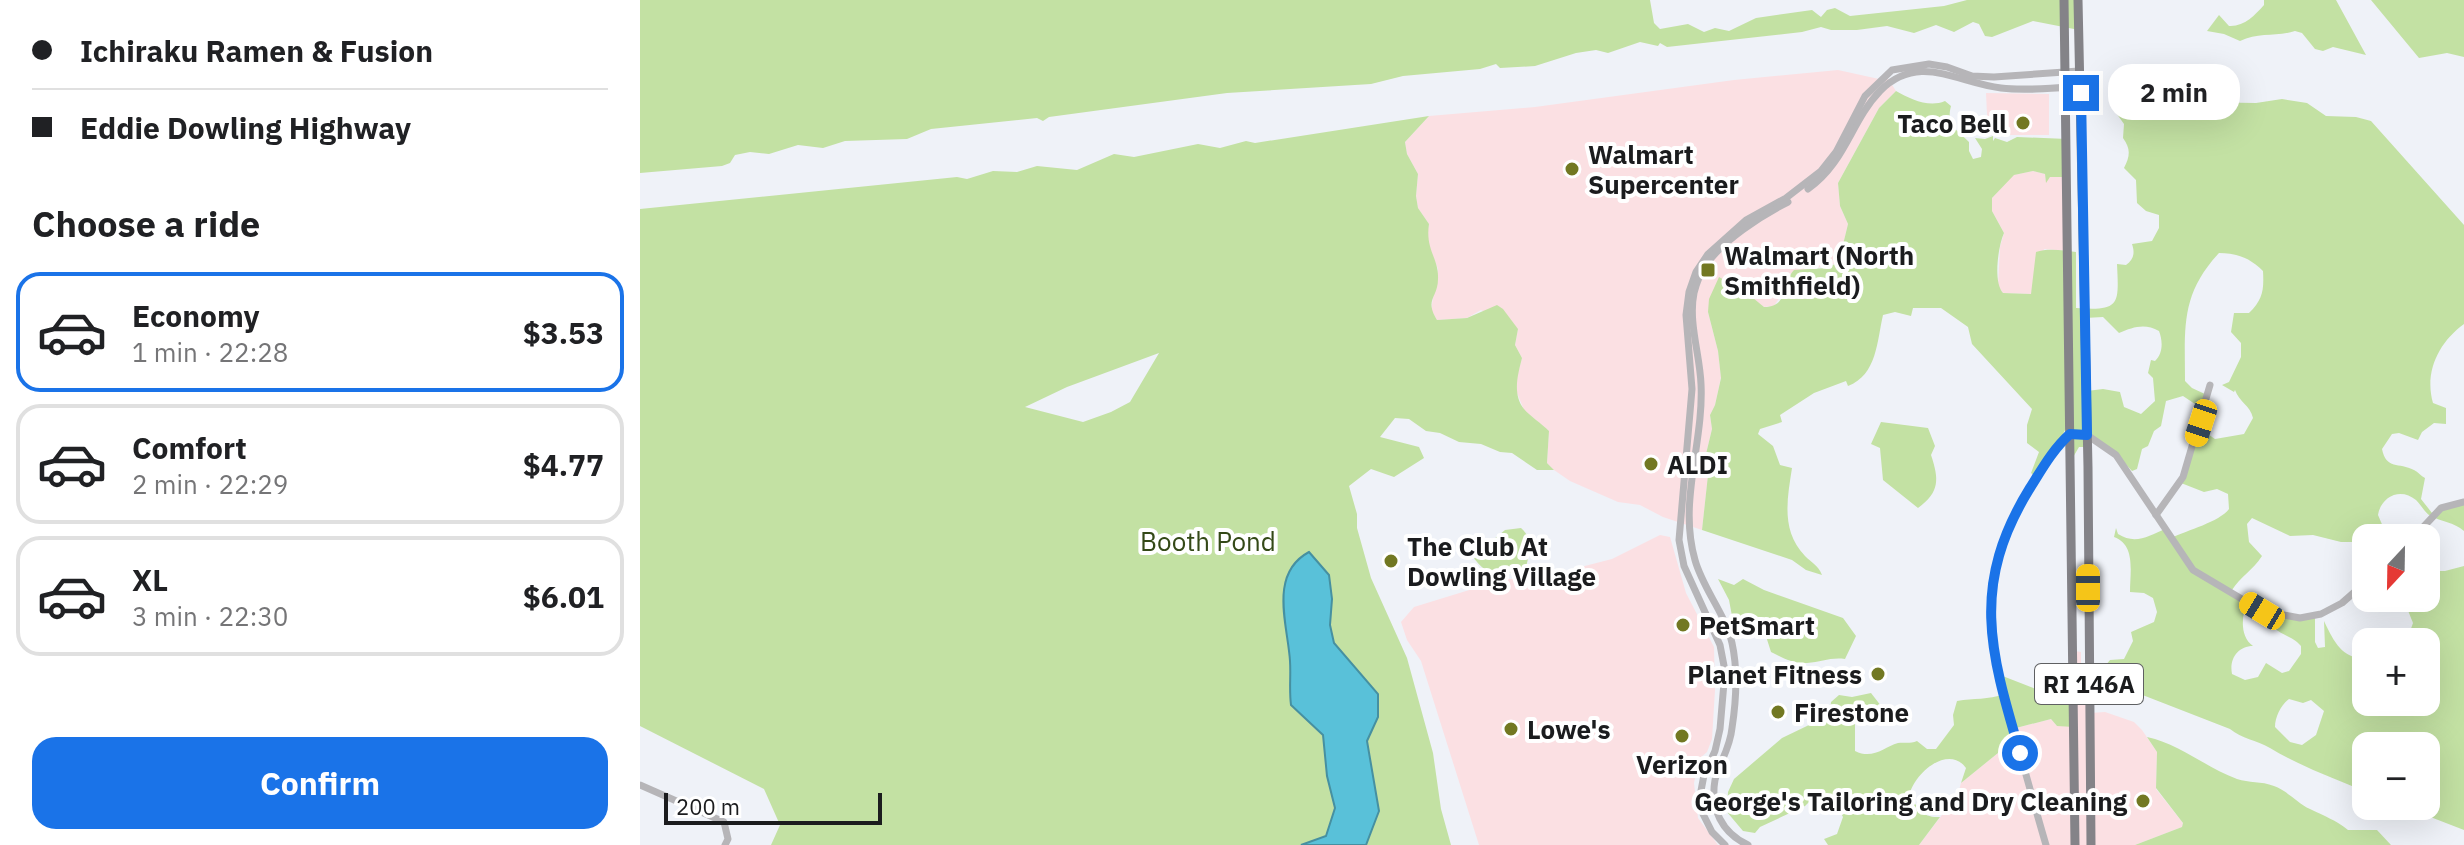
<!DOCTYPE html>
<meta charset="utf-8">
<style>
body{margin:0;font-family:"IBM Plex Sans",sans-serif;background:#f2f2f2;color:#202124;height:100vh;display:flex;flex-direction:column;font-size:30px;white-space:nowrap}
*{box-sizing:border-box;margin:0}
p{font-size:26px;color:#757577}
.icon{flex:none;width:44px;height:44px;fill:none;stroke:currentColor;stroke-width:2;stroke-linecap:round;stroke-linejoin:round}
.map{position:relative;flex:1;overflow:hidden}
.details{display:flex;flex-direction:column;background:#fff;width:640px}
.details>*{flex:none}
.hud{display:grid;align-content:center;height:176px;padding:0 32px;background:#fff}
.needle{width:52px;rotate:202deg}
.tools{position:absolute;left:1712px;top:524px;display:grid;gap:16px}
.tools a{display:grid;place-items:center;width:88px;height:88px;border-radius:16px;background:#fff;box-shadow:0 8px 32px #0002;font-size:40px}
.scale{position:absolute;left:24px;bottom:20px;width:218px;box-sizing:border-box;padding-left:8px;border:4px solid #1b1c1e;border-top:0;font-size:22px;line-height:28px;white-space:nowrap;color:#1b1c1e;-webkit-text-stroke:6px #fff;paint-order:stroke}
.end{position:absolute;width:36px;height:36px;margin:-18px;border:10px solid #1a73e8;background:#fff;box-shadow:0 0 0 4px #fff}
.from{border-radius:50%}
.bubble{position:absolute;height:56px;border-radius:24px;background:#fff;box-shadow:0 8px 32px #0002;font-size:26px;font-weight:800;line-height:56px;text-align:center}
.car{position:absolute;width:24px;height:48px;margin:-24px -12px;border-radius:10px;box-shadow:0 0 6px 2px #0007;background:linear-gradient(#f5c518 24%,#345 0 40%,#f5c518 0 76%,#345 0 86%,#f5c518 0)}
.hud b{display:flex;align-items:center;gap:28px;height:76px;font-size:30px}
.hud b+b{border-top:2px solid #e0e0e0}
.hud i{width:20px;height:20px;background:#202124}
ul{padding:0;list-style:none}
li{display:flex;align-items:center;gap:24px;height:120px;margin:0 16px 12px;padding:0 16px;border:4px solid #e0e0e0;border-radius:24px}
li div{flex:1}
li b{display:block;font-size:30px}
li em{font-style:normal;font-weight:800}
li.active{border-color:#1a73e8}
li>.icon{width:72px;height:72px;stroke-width:1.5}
h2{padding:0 32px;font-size:36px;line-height:96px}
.button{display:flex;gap:16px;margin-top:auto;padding:16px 32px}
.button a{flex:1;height:92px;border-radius:24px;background:#1a73e8;color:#fff;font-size:32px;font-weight:800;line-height:92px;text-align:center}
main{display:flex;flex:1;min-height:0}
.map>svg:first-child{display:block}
</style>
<main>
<section class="details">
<div class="hud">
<b><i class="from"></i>Ichiraku Ramen &amp; Fusion</b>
<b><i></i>Eddie Dowling Highway</b>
</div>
<h2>Choose a ride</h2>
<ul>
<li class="active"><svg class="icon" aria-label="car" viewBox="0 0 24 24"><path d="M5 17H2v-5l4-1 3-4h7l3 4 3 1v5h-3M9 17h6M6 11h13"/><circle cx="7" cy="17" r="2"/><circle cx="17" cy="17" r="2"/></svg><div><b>Economy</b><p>1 min · 22:28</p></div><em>$3.53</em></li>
<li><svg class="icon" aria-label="car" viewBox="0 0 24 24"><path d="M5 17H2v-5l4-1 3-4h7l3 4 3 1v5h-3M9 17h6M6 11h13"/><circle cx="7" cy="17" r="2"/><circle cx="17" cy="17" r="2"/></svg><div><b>Comfort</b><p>2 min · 22:29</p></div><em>$4.77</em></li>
<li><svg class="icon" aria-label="car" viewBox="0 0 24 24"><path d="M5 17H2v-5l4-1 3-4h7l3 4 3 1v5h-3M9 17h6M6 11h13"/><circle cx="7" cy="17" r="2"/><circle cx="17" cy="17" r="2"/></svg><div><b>XL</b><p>3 min · 22:30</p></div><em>$6.01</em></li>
</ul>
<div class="button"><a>Confirm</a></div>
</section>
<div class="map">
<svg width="1824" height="845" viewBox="0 0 1824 845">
<rect width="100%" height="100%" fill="#eff2f8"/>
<g fill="#fbe0e3">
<path d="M1198,70l41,9 8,-2 9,14 -17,17 -41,75 2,23 8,18 -8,33 -5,7 -46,10 -3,14 -12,18 -10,1 -35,-25 -21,30 10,39 3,26 -6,28 -5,10 2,14 -6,25 2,21 -6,55 -39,-13 -23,-12 -22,-3 -48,-21 -16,-11 -7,-7 2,-32 -25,-21 -7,-17v-17l5,-18 -7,-13 3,-16 -37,-19 -14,8 -30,2 -6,-10 7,-41 -12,-30 3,-15 -11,-16 -2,-12 2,-22 -11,-20 -2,-12 24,-26 106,-9 199,-27z"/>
<path d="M1346,93l63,1v41h-61z"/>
<path d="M1393,171l12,3 1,7 4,-4h17l2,74 -25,-2 -13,45 -28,-1 -5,-7 2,-39 4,-14 -12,-22v-13l21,-23z"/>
<path d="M1020,535l10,2 16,56 28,54 1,43 -3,49 -5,13 -8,7 -5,24 4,35 20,27h-239l-58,-184 -14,-21 -6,-18 13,-15 91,-28h29l78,-20z"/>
<path d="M1435,651l6,1v14l8,1 1,46 15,-1 29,10 8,8 15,22 -1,37 27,34 -1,4 -47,18h-216l39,-51 3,-11 37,-30h12l6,-25 35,-9 6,7h17z"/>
</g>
<g fill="#c3e1a3" fill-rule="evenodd">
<path d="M0,0h1010l4,23 6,6 28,-5 16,8 11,-4 14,3 27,-13 56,-8 9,7 6,-7 8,-2 15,8 94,-10 23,-6h112v30l-46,-9 -41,16 -7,-1 -6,-12 -6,-2 -19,10 -18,-7 -22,8 -27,-7 -30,4h-26l-10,-3 -19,5 -135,15 -7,-4 -2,3 -18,-4 -32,11 -12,-3 -20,3 -41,13 -35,2 -4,-4 -16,5 -77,7 -32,8 -144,9 -178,24 -6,4 -6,-3 -106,11 -24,10 -62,2 -22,7 -25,-3 -29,9 -19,-2 -15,3 -5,8 -8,3 -82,7z"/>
<path d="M1624,0h72l30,55 -33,-8 -10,4 -8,-2 -13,-16 -7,-2c-19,6 -36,1 -55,10l-16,-7 -17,-3 12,-16 10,11c15,1 26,-11 35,-21z"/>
<path d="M1731,0h93v57l-17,-4 -28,5z"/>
<path d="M1256,91c14,8 33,17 49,10l6,5c-5,19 5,23 18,36v9l4,8 8,-2 1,-8 -7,-11 10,1 8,-3v5l2,-3 12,4 10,-5 50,2v38h-17l-4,6 -1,-9 -12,-3 -19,4 -22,23v13l12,22c-6,14 -11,49 -1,60l28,1 5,-42c11,-4 27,-2 40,0v56c44,3 43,-3 41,-44l9,1c8,-6 9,-12 6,-21l20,-3 7,-13v-13l-13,-4 -9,-8 -1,-23 -12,-12c6,-12 7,-19 -1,-30l1,-14 -10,-14 7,-17 5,-2 8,9 28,-3 10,-6 22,11 62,1 26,-4 25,4 19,13 30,1 15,4 93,104v99c-25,18 -40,48 -31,79l13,5v16l-12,-1 -12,9 -4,8 -19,-7 -7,1 -10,15c4,21 17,13 32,21 4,2 7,6 11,8l-4,21 11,14 32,-13v31c-10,-9 -23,-9 -35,-16 -5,-4 -8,-10 -13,-15 -15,-13 -35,-4 -38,15l6,14 10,2 6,7h-34v33l-5,-5 1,-12 -6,-12h-15l-28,-7 -23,1 -38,-18 -5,6 2,18 13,14c-9,14 -22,21 -30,34l15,11c-5,14 -8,35 6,45 -15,0 -24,13 -21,28l13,6 13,-3 8,-14 16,10 7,-2 12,-17v-8c-8,-10 -19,-10 -28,-19l6,-13 36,3v25l3,6 7,-1 -1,-26c8,17 19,41 42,36v45h60v-60h-25l7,-5 5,-14 -10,-25h23v-27h19l19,-5v264l-62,-24h24v-60h-60v46c-33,-14 -66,-26 -96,-44 -14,-8 -28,-9 -40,-19l-90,-35 -52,-24 2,-3 15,-1 5,-6 14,-1 9,-18 -2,-9 23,-10 3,-10 -4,-14 -9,-5 -14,-1c0,-20 6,-47 -16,-55l2,-9 2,6c17,11 31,2 47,-5l6,9c17,-8 48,-16 58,-29l-1,-15 -11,-5 -13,3 -23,-9 18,-55 16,11 29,-5 9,-16c-3,-13 -14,-16 -18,-28l-1,2 -12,-7 7,-3 12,-25v-14l-10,-11 3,-19h15c14,-14 15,-23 14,-42 -13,-13 -26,-18 -44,-18 -39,42 -34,75 -34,128l7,7 15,7 -3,15 -21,-14 -17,5 -5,25 -7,5 -6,15 -6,3 -5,20 -5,2 -21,-23 -22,-13 -4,12h-6l-7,12 -6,-31 -15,31 -14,19 -6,-5 8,-21 -12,-9v-18l5,-16 -60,-65 -4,-17 -27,-19h-28l-2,8 -16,-4 -12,3c-6,26 -6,60 -35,71l-2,-5 -32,12 -34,22 2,7 -22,7 -2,5 15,12 7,19 12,3c-5,32 -11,63 13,88 7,7 13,9 17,19l-16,-5 -14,-10 -90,-30 6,-55 -2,-21 6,-25 -2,-14 5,-10 6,-27 -3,-27 -10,-39 1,-13 10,-22 28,16 17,14c26,-1 17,-23 30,-37l33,-2 8,-4 5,-7 8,-33 -8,-18 -2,-23 41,-75zM1463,317l16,16c14,-6 26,-10 40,-2 4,10 4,23 -4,30l-4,-1 -3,13 5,5 2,23 -14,13 -17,-7 -4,-15 -17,-3 -16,2 -2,-73zM1649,699l14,4 8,-3 13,11 -8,24 -14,10 -12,-3 -15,-15c0,-10 6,-22 14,-28z"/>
<path d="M789,116l-24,26 2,12 11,20 -2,22 2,12 11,16c-4,26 10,34 9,55 0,19 -14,20 -1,41l30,-2 30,-13 6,4 15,20 -3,16 7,13c-4,16 -10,36 2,51 5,6 18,15 25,22l-2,32 7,7h-17l-25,-17 -12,-1 -19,-8 -22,-2 -19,-9 -14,-2 -17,-12 -14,-1 -15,19 39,10 5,11 -30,19 -23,-8 -22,17 8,28v14l14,50 36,80 26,95 8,56 10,36h-85l6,-14 -36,-24 -10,29 -25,9h-530l9,-20 -16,-36 -124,-63v-517l317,-32 10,2 26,-8 24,1 20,-6 40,4 37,-16 20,3 64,-13 22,4 26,-7 9,2zM519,353l-29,49 -19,10 -28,10 -58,-15 42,-20z"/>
<path d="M1241,422l47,6 7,18 -4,9c8,24 9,37 -13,53l-35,-28 -3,-32 -9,-4z"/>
<path d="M881,528c13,12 9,23 5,39 -25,11 -39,11 -55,-13l2,-9 20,-5 12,-10z"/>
<path d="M1078,579l16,6 9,-6 21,11 79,28 13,18 -11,23c-14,-2 -24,3 -38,4 -14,1 -24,-5 -36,-11l-7,-22 -9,-5 -16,1 -7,-10 -3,-16z"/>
<path d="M1360,675l74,29v23l-17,-1 -6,-7 -35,9 3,23 -21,2 -37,30 5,-15c-18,-25 -54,7 -57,29 11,11 12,21 31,20l-21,28h-91l-4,-6 13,-5 6,-17 -13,-23 -20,7 -5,5 -45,21 -5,6 -12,-2 -16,-19 1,-20 6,-13 48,-41 27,-13 5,-8h8l8,-5 1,-10 8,-7 13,2 19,-4 14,18 -25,7 -5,5v28c18,9 29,-4 43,-8 6,-1 12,1 19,-2l10,8h9l18,-24 -1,-10 4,-14c17,-3 31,-1 47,-7z"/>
<path d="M1507,737c33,7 58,30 90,42 12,4 24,2 37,7 14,5 23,17 36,23 14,7 26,11 38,21h29l14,15h-256l47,-18 1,-4 -27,-35 1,-36z"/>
</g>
<path fill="#59c1d9" stroke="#4690a1" stroke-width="2" d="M669,552l20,23 3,24 -2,26 4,18 44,51v23l-11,24 12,70 -13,34h-65l25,-9 9,-28 -8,-32 -4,-41 -32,-30c-2,-15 0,-29 -1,-44 -2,-35 -22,-87 19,-109z"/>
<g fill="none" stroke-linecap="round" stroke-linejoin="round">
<g stroke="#b6b5b8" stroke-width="7">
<path d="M1168,189c38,-27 43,-68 72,-98 39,-39 77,-8 121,-3 25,3 54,0 79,-2"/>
<path d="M1516,515l27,-38 27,-92"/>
<path d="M1773,538l28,-30 23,-6"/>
<path d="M0,785l84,37 4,17 -3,6"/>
<path d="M1085,845l-13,-13 -9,-18 -3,-18 4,-21 11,-24 5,-22 5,-58 -5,-26 -36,-79 -5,-26 13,-151 -6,-74 3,-23 7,-20 12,-18 38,-34 40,-22 35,-27 15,-19 29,-56 27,-26 37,-6 18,3 25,9 22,1 85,-6"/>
<path d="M1108,845c-26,-12 -38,-36 -33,-65 4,-17 15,-31 17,-52 4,-26 6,-58 0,-85 -7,-30 -29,-54 -37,-83 -17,-58 9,-118 6,-176 -1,-29 -13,-62 -7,-91 2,-8 7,-21 12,-28 16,-24 56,-50 82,-63"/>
<path d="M1406,845c-11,-37 -21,-75 -32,-112 -28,-95 -39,-155 16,-245 12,-19 23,-39 40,-54l17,1 29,20 77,115 69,41 38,7 21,-4 21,-11 24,-21"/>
</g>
<g stroke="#848388" stroke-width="9">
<path d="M1424,0l11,845"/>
<path d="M1438,0l10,467 3,378"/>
</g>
</g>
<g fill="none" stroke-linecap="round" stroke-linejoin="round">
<path stroke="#1a73e8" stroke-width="10" d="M1380,753c-30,-102 -50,-168 10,-265 12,-19 23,-39 40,-54l17,1 -6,-342"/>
</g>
<g fill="#727822" stroke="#fff" stroke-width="3">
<circle cx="1383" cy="123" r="8"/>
<circle cx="932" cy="169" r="8"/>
<rect x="1060" y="262" width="16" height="16" rx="4"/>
<circle cx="1011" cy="464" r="8"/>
<circle cx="751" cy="561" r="8"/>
<circle cx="1043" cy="625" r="8"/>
<circle cx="1238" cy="674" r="8"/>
<circle cx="1138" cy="712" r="8"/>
<circle cx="871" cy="729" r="8"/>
<circle cx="1042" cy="736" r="8"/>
<circle cx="1503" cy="801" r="8"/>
</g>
<g text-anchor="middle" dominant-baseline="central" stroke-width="8" stroke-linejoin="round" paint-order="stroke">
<rect fill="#fff" stroke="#5f6062" stroke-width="2" x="1395" y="664" width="108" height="40" rx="6"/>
<g font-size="24" font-weight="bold" fill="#1b1c1e">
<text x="1449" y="684">RI 146A</text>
</g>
<g font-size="26" font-weight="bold" fill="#1b1c1e" stroke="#fff" text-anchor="start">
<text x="1367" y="123" text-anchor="end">Taco Bell</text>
<text x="948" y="154">Walmart<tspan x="948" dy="30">Supercenter</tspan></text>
<text x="1084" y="255">Walmart (North<tspan x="1084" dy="30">Smithfield)</tspan></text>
<text x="1027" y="464">ALDI</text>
<text x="767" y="546">The Club At<tspan x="767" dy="30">Dowling Village</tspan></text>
<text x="1059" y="625">PetSmart</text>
<text x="1222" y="674" text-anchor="end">Planet Fitness</text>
<text x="1154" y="712">Firestone</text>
<text x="887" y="729">Lowe's</text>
<text x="1042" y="764" text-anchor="middle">Verizon</text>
<text x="1487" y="801" text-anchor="end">George's Tailoring and Dry Cleaning</text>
</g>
<g font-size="26" fill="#344917" stroke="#fff">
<text x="568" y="541">Booth Pond</text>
</g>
</g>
</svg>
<div class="tools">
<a><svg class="needle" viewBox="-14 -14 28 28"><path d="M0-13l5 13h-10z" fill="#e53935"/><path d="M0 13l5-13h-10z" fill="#757577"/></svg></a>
<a>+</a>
<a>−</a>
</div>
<div class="scale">200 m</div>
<i class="end from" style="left:1380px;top:753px"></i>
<i class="end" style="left:1441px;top:93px"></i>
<div class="bubble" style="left:1468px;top:64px;width:132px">2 min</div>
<i class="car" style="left:1561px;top:423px;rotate:198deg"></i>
<i class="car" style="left:1448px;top:588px;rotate:0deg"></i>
<i class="car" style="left:1622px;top:611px;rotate:301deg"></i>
</div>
</main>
